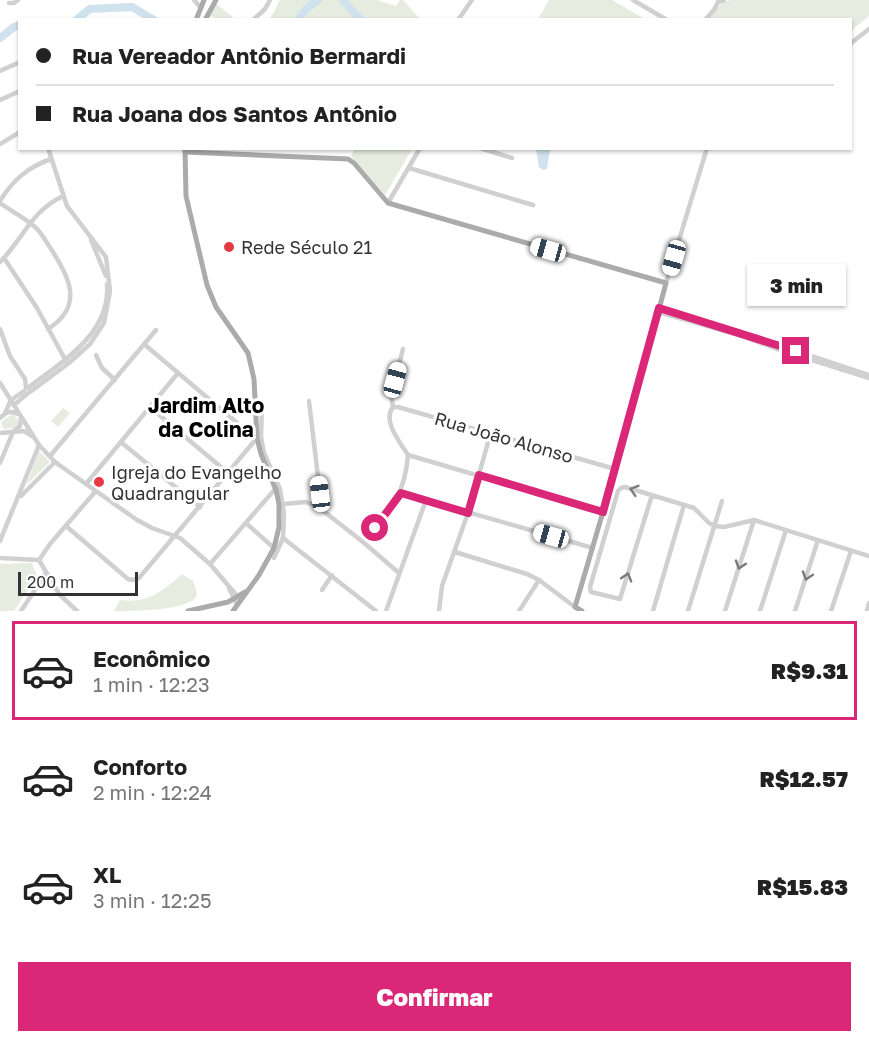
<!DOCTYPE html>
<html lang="pt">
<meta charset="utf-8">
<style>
body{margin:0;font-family:"Golos Text",sans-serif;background:#f6f6f6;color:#222;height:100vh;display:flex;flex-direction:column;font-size:22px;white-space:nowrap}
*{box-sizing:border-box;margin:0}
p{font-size:20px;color:#767676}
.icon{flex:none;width:33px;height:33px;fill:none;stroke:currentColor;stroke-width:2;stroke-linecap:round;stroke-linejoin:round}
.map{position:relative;height:611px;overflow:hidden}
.drawer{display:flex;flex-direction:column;background:#fff;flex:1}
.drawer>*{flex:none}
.hud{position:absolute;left:18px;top:18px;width:834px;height:132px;border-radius:0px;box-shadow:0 2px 4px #0004;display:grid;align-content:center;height:132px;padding:0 18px;background:#fff}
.scale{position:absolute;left:18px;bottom:15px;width:120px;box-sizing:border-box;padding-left:6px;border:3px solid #333;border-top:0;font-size:16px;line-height:21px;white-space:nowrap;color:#333;-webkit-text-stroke:4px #fff;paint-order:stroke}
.end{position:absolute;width:27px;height:27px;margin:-14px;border:8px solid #db2777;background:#fff;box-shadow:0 0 0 3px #fff}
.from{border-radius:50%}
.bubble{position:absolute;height:42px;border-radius:0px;background:#fff;box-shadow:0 2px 4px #0004;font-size:20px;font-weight:800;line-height:42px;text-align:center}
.car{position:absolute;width:18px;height:36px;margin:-18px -9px;border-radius:8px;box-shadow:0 0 4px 2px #0007;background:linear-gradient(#fff 24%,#345 0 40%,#fff 0 76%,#345 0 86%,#fff 0)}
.hud b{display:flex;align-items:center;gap:21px;height:57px;font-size:22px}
.hud b+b{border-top:2px solid #e0e0e0}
.hud i{width:15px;height:15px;background:#222}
ul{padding:10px 0 0;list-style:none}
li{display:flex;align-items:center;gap:18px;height:99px;margin:0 12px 9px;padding:0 6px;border:3px solid transparent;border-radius:0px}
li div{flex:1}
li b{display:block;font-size:22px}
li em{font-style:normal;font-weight:800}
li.current{border-color:#db2777}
li>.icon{width:54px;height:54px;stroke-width:1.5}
.primary-button{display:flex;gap:12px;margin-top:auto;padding:12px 18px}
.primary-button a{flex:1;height:69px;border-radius:0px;background:#db2777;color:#fff;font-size:24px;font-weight:800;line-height:69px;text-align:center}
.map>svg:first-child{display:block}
</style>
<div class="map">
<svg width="869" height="611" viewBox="0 0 869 611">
<rect width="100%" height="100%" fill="#fff"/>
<g fill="#e6ecdf">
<path d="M280,0h96l20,6 4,-6h3l17,19h-150z"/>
<path d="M549,0h63l33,19h-107z"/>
<path d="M730,0h139v16l-18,15 -1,-11h-144l16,-17z"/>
<path d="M215,3l20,16h-15l-11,-3z"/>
<path d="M355,148h57v1l-27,46 -34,-39z"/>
<path d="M63,408l7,5 -12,14 -7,-6z"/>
<path d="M11,415h3l5,6 -2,7 -14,1 -2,-7z"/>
<path d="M39,451l11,11 -24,23z"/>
<path d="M32,563l5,13 -23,35h-14v-47z"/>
<path d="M182,574l11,7c1,4 4,10 4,13 -2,17 -66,17 -83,17l6,-11c27,4 43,-9 62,-26z"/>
</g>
<path fill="#cfe2ee" d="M536,149h14l-3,20 -4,1 -4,-3z"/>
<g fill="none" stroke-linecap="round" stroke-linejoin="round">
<g stroke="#cfe2ee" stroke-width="8">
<path d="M343,0l13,15 6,5"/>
<path d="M76,20l14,-11 42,-2 22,13"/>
<path d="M298,20l8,-11 12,-9"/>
<path d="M0,38l14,-11 6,-2"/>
</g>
<g stroke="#d0d0d0" stroke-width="4.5">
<path d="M194,0l7,8"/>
<path d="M633,0l34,20"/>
<path d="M9,3h5l4,-3"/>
<path d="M253,20l12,-11 5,-9"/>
<path d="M458,20l14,-20"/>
<path d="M705,20l9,-10 4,-8 6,-2"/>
<path d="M850,44l19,-15"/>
<path d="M0,71l20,-9"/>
<path d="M0,100l20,-9"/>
<path d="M0,144l20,-12"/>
<path d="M480,148l32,10"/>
<path d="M409,168l124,37"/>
<path d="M0,201c13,-21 28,-34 51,-42"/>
<path d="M0,203c11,8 25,15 35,24 7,6 11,15 16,22 19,29 33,57 -3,80"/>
<path d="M388,203l32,-55"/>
<path d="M91,240l15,36"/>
<path d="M4,258l33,50 29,53"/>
<path d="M0,262c24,-24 30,-50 63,-66"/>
<path d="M666,283l41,-135"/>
<path d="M659,308l56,17"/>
<path d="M658,312l81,23 38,14 92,29"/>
<path d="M0,329l10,27 15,23 1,9"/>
<path d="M766,341l103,34"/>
<path d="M144,344l105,89 8,2"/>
<path d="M96,355l6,13 13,12"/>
<path d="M0,383l39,62 16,17 82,58 15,8 28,10 30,26 28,33"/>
<path d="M28,388c34,-27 83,-54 79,-104"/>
<path d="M30,392l39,-29 21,-19 14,-21 6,-32 -4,-34 -39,-51 -19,-58"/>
<path d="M309,401l11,93 -3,12"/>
<path d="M262,403l-1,34 3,16 16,36 4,25 -1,24 -9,20"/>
<path d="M14,405l14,-12"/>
<path d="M393,407h5l217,62"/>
<path d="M393,407l-2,-11 12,-47"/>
<path d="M151,408l77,65"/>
<path d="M5,413l6,-13 13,-9"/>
<path d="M0,418c6,-6 10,-8 18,-4"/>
<path d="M0,433l24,-2 8,5"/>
<path d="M122,443l78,64"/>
<path d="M408,455l195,57"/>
<path d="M50,456l106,-126"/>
<path d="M0,463l13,-31 7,-6 1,-8"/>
<path d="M86,484l92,-111"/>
<path d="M401,493l192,55"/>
<path d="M652,495l-32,104 -29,-7 -1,-5 28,-96 3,-3 4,-1 69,21 15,15 6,3 9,1 30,-7 115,36"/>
<path d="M21,496l34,-34"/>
<path d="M283,504l23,-2 11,4 46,36 36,31"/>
<path d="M246,523l28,25"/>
<path d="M66,526l62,53 5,1 6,-2 118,-140"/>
<path d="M283,538l93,73"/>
<path d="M0,541l39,-96"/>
<path d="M363,542c26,-30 42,-46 45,-87 -8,-13 -26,-34 -15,-48"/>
<path d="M455,552l72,22 12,6 36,27"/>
<path d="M0,558l39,2 20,34 18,17"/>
<path d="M39,560l11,-16 45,-52"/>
<path d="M210,564l66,-76"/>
<path d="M229,588l8,17"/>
<path d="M322,590l10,-15"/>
<path d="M21,611l25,-38"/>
<path d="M386,611l40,-111"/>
<path d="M439,611l3,-25 26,-73 23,-81"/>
<path d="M519,611l20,-31"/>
<path d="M653,611l31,-106"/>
<path d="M688,611l34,-110"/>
<path d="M725,611l29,-91"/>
<path d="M760,611l26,-81"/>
<path d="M795,611l23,-71"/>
<path d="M831,611l20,-60"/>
<path d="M867,611l2,-8"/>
</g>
<g stroke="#ababab" stroke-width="5">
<path d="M196,20l8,-20"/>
<path d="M205,20l11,-20"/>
<path d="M185,150l1,46 21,89 9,22 32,46 6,26 3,59 4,16 15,36 3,14v23l-5,21 -15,27 -26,36"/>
<path d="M185,152l163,7 6,4 34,40 278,80 -43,161 -48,163 7,4"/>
<path d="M188,611l40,-9 17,-10"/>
</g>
</g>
<defs><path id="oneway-chevron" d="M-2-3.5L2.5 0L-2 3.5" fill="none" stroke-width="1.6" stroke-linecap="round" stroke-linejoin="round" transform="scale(1.5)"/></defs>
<g stroke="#7a7a7a">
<use href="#oneway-chevron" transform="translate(634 490) rotate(-163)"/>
<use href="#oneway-chevron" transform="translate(740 565) rotate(108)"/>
<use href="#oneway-chevron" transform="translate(807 576) rotate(108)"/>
<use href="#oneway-chevron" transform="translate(627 577) rotate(-73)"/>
</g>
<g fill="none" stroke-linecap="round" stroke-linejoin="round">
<path stroke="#db2777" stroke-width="8" d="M375,528l26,-35 67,20 11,-38 124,37 56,-204 137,43"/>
</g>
<g fill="#e63946" stroke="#fff" stroke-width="2">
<circle cx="229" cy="247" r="6"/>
<circle cx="99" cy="482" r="6"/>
</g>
<g text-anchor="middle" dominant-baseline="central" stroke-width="6" stroke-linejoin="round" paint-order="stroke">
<g font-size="18" fill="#333" stroke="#fff" text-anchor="start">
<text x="241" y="247">Rede Século 21</text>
<text x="111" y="472">Igreja do Evangelho<tspan x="111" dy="21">Quadrangular</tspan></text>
</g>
<g font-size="18" fill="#333" stroke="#fff">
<text transform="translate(504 437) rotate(16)">Rua João Alonso</text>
</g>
<g font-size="21" font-weight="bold" fill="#000" stroke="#fff">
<text x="206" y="405">Jardim Alto<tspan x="206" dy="24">da Colina</tspan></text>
</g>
</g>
</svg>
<div class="scale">200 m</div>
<i class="end from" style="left:375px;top:528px"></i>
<i class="end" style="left:796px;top:351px"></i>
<div class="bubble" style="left:747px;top:264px;width:99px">3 min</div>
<i class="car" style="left:548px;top:250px;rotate:286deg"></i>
<i class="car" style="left:674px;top:258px;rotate:196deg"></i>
<i class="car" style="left:395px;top:380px;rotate:15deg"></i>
<i class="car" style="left:320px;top:494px;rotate:353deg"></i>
<i class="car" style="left:551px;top:536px;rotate:286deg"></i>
<div class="hud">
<b><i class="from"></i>Rua Vereador Antônio Bermardi</b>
<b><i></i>Rua Joana dos Santos Antônio</b>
</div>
</div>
<section class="drawer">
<ul>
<li class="current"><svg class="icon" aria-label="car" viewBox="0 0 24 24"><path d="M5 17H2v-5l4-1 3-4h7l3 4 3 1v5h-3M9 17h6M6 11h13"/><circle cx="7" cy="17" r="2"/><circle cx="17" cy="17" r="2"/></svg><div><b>Econômico</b><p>1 min · 12:23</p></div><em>R$9.31</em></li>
<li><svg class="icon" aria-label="car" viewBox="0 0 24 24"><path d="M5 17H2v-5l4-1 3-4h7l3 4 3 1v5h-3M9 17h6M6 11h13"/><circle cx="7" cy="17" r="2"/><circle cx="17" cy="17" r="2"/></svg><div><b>Conforto</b><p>2 min · 12:24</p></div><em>R$12.57</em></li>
<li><svg class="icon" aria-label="car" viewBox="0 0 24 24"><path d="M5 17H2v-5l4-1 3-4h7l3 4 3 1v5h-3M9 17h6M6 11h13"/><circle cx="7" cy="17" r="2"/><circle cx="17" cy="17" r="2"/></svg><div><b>XL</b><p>3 min · 12:25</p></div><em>R$15.83</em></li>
</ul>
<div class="primary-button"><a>Confirmar</a></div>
</section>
